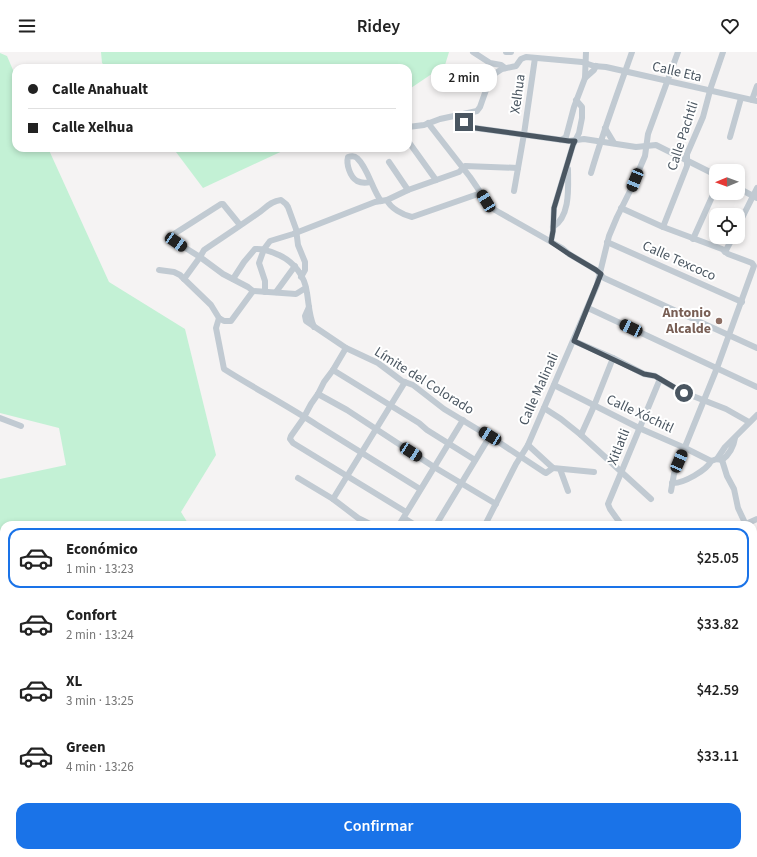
<!DOCTYPE html>
<html lang="es">
<meta charset="utf-8">
<style>
body{margin:0;font-family:"Source Sans 3",sans-serif;background:#f6f6f6;color:#222;height:100vh;display:flex;flex-direction:column;font-size:15px;white-space:nowrap}
*{box-sizing:border-box;margin:0}
p{font-size:13px;color:#767676}
.icon{flex:none;width:22px;height:22px;fill:none;stroke:currentColor;stroke-width:2;stroke-linecap:round;stroke-linejoin:round}
.map{position:relative;flex:1;overflow:hidden}
.side{position:absolute;left:0px;top:469px;width:757px;height:336px;display:flex;flex-direction:column;background:#fff;border-radius:12px 12px 0 0;box-shadow:0 2px 6px #0003}
.side>*{flex:none}
.banner{position:absolute;left:12px;top:12px;width:400px;height:88px;border-radius:12px;box-shadow:0 2px 6px #0003;display:grid;align-content:center;height:88px;padding:0 16px;background:#fff}
.needle{width:26px;rotate:269deg}
.tools{position:absolute;left:709px;top:112px;display:grid;gap:8px}
.tools a{display:grid;place-items:center;width:36px;height:36px;border-radius:8px;background:#fff;box-shadow:0 2px 6px #0003;font-size:20px}
.end{position:absolute;width:18px;height:18px;margin:-9px;border:5px solid #4a5661;background:#fff;box-shadow:0 0 0 2px #fff}
.from{border-radius:50%}
.bubble{position:absolute;height:28px;border-radius:12px;background:#fff;box-shadow:0 2px 6px #0003;font-size:13px;font-weight:600;line-height:28px;text-align:center}
.car{position:absolute;width:12px;height:24px;margin:-12px -6px;border-radius:5px;box-shadow:0 0 3px 1px #0007;background:linear-gradient(#222 24%,#8ab4d8 0 40%,#222 0 76%,#8ab4d8 0 86%,#222 0)}
.banner b{display:flex;align-items:center;gap:14px;height:38px;font-size:15px}
.banner b+b{border-top:1px solid #e0e0e0}
.banner i{width:10px;height:10px;background:#222}
ul{padding:7px 0 0;list-style:none}
li{display:flex;align-items:center;gap:12px;height:60px;margin:0 8px 6px;padding:0 8px;border:2px solid transparent;border-radius:12px}
li div{flex:1}
li b{display:block;font-size:15px}
li em{font-style:normal;font-weight:600}
li.selected{border-color:#1a73e8}
li>.icon{width:36px;height:36px;stroke-width:1.5}
.cta{display:flex;gap:8px;margin-top:auto;padding:8px 16px}
.cta a{flex:1;height:46px;border-radius:12px;background:#1a73e8;color:#fff;font-size:16px;font-weight:600;line-height:46px;text-align:center}
header{display:flex;justify-content:space-between;align-items:center;height:52px;padding:0 16px;background:#fff;font-size:18px;font-weight:600}
.map>svg:first-child{display:block}
</style>
<header><svg class="icon" aria-label="menu" viewBox="0 0 24 24"><path d="M4 6h16M4 12h16M4 18h16"/></svg>Ridey<svg class="icon" aria-label="heart" viewBox="0 0 24 24"><path d="M12 20l-8-8c-3-5 5-10 8-4 3-6 11-1 8 4z"/></svg></header>
<div class="map">
<svg width="757" height="805" viewBox="0 0 757 805">
<rect width="100%" height="100%" fill="#f5f3f3"/>
<g fill="#c3f1d5">
<path d="M101,0h348l-4,13 -37,25v-22h-301l-5,-5z"/>
<path d="M0,1l7,3 9,21v71h32l61,134 76,47 31,126 -35,57 8,13h-185v93l-4,-2v-137l66,-14 -7,-37 -59,-15z"/>
<path d="M173,96h116l-86,40z"/>
<path d="M4,613v97l-4,-3v-41l2,-2 -2,-2v-45z"/>
<path d="M44,801h373l2,4h-375z"/>
</g>
<g fill="none" stroke-linecap="round" stroke-linejoin="round">
<g stroke="#c1cad2" stroke-width="6">
<path d="M473,0l17,11 11,2 4,3"/>
<path d="M506,0h5"/>
<path d="M585,26l9,-8 2,-4"/>
<path d="M752,48l5,-14"/>
<path d="M460,63l8,12 101,14 15,-2 52,8 20,-2 60,30"/>
<path d="M428,71l42,54 19,28 6,5 67,38 7,6 27,16 8,8 153,70"/>
<path d="M408,75l16,-2 16,-6 37,-8 3,-4 11,-31 11,-7 14,-3 5,-7 5,-2 56,5 12,4 12,1 151,34"/>
<path d="M605,76l9,15"/>
<path d="M730,85l11,-39"/>
<path d="M561,88l5,-3 8,-30 11,-29 1,-26"/>
<path d="M408,89l28,39"/>
<path d="M389,110l19,28"/>
<path d="M591,121c12,-41 27,-81 41,-121"/>
<path d="M370,130c-4,1 -9,1 -13,-1 -7,-4 -11,-17 -9,-24 3,-1 6,-2 9,1 11,10 15,31 24,43"/>
<path d="M738,136l19,10"/>
<path d="M514,139l10,-57 11,-76"/>
<path d="M387,148c3,8 16,15 25,17l69,-24"/>
<path d="M621,156l42,19 59,22 6,5 24,9 2,3 -37,102 -43,106 -3,17"/>
<path d="M240,173l-17,-21h-2l-47,30 -1,3 3,5 24,15 4,-7c18,-12 36,-24 53,-36 8,-5 13,-13 24,-14l5,4 2,3 8,22 2,16 7,17v8l-4,7"/>
<path d="M738,174l19,-38"/>
<path d="M553,175c18,-11 15,-41 15,-58"/>
<path d="M663,175l24,-61v-12l16,-37 8,-30 12,-35"/>
<path d="M693,187l23,-51"/>
<path d="M551,189l2,-10 1,-23 19,-63 6,-12 3,-15v-11l-6,-7"/>
<path d="M607,190l135,60"/>
<path d="M725,200l8,-15"/>
<path d="M159,218l15,2 6,3 31,30 8,13 5,3h7l22,-30"/>
<path d="M184,227l16,-22 23,17 25,13 5,4 43,3 8,-5h2"/>
<path d="M233,227l11,-17 11,-13c9,-1 17,3 24,6 15,7 26,21 28,38 2,12 2,23 7,34"/>
<path d="M265,240v-11l-6,-18 5,-14 6,-8 23,-7 82,-32 12,-2 21,-10 51,-18 6,-6 53,2"/>
<path d="M276,240l19,-26"/>
<path d="M309,255l-4,9 1,5 40,27 32,15 24,18 11,4 31,24 53,32 47,31 2,1 7,-5"/>
<path d="M588,256l169,79"/>
<path d="M219,266l-3,10 8,41c30,19 62,36 93,56l103,64"/>
<path d="M574,289l39,17 31,16 11,2 25,15 46,18 23,13"/>
<path d="M346,296l-13,22 -9,12 -6,12 -7,10 -8,15 -12,17 -1,3 3,4 113,69"/>
<path d="M333,318l86,53 8,7 48,30"/>
<path d="M554,333l85,43 46,20 26,13 6,-2 5,1c7,-5 12,-14 13,-22"/>
<path d="M318,342l29,16 87,57 62,37"/>
<path d="M544,356l17,11 20,16 70,64"/>
<path d="M0,366l21,8"/>
<path d="M581,383l13,-29 19,-48"/>
<path d="M528,393l25,23 41,4"/>
<path d="M717,407l8,-12 32,-32"/>
<path d="M722,408l5,16 7,13 4,19 8,17"/>
<path d="M560,417l8,22"/>
<path d="M298,426l35,21 72,-117"/>
<path d="M672,431c11,1 35,-13 39,-22"/>
<path d="M333,447l25,19 14,7"/>
<path d="M404,466l11,7"/>
<path d="M620,471l-10,-14 -2,-5 52,-125"/>
<path d="M746,472l11,-5"/>
<path d="M399,473l64,-105"/>
<path d="M436,473l54,-89"/>
<path d="M485,473l31,-61 12,-19 69,-160 12,-49 8,-19 13,-26 15,-35 3,-22 30,-82"/>
<path d="M753,488c4,16 4,33 0,50"/>
<path d="M0,571l4,3"/>
<path d="M753,572l4,-13"/>
<path d="M753,731l4,2"/>
<path d="M0,768l4,-3"/>
<path d="M584,801l6,4"/>
<path d="M704,801l10,4"/>
<path d="M244,805l1,-4"/>
<path d="M613,805v-4"/>
<path d="M686,805l2,-4"/>
<path d="M720,805l1,-4"/>
</g>
</g>
<g fill="none" stroke-linecap="round" stroke-linejoin="round">
<path stroke="#4a5661" stroke-width="5" d="M464,70l4,5 101,14h6l-2,4 -19,63 -1,23 -2,11 18,12 27,16 5,4 -27,67 70,33 11,2 29,17"/>
</g>
<circle fill="#8d6e63" stroke="#fff" stroke-width="1.5" cx="719" cy="269" r="4"/>
<g text-anchor="middle" dominant-baseline="central" stroke-width="4" stroke-linejoin="round" paint-order="stroke">
<g font-size="14" fill="#4a5661" stroke="#fff">
<text transform="translate(677 20) rotate(13)">Calle Eta</text>
<text transform="translate(518 42) rotate(-82)">Xelhua</text>
<text transform="translate(683 84) rotate(-72)">Calle Pachtli</text>
<text transform="translate(679 209) rotate(24)">Calle Texcoco</text>
<text transform="translate(424 329) rotate(32)">Límite del Colorado</text>
<text transform="translate(539 337) rotate(-66)">Calle Malinali</text>
<text transform="translate(640 362) rotate(25)">Calle Xóchitl</text>
<text transform="translate(619 395) rotate(-68)">Xitlatli</text>
</g>
<g font-size="14" font-weight="bold" fill="#785e54" stroke="#fff" text-anchor="end">
<text x="711" y="261">Antonio<tspan x="711" dy="16">Alcalde</tspan></text>
</g>
</g>
</svg>
<div class="tools">
<a><svg class="needle" viewBox="-14 -14 28 28"><path d="M0-13l5 13h-10z" fill="#e53935"/><path d="M0 13l5-13h-10z" fill="#767676"/></svg></a>
<a><svg class="icon" aria-label="locate" viewBox="0 0 24 24"><circle cx="12" cy="12" r="6"/><path d="M12 2v4M12 18v4M2 12h4M18 12h4"/></svg></a>
</div>
<i class="end from" style="left:684px;top:341px"></i>
<i class="end" style="left:464px;top:70px"></i>
<div class="bubble" style="left:431px;top:12px;width:66px">2 min</div>
<i class="car" style="left:635px;top:128px;rotate:202deg"></i>
<i class="car" style="left:486px;top:149px;rotate:329deg"></i>
<i class="car" style="left:176px;top:190px;rotate:124deg"></i>
<i class="car" style="left:631px;top:276px;rotate:295deg"></i>
<i class="car" style="left:490px;top:384px;rotate:301deg"></i>
<i class="car" style="left:411px;top:400px;rotate:123deg"></i>
<i class="car" style="left:679px;top:409px;rotate:23deg"></i>
<div class="banner">
<b><i class="from"></i>Calle Anahualt</b>
<b><i></i>Calle Xelhua</b>
</div>
<section class="side">
<ul>
<li class="selected"><svg class="icon" aria-label="car" viewBox="0 0 24 24"><path d="M5 17H2v-5l4-1 3-4h7l3 4 3 1v5h-3M9 17h6M6 11h13"/><circle cx="7" cy="17" r="2"/><circle cx="17" cy="17" r="2"/></svg><div><b>Económico</b><p>1 min · 13:23</p></div><em>$25.05</em></li>
<li><svg class="icon" aria-label="car" viewBox="0 0 24 24"><path d="M5 17H2v-5l4-1 3-4h7l3 4 3 1v5h-3M9 17h6M6 11h13"/><circle cx="7" cy="17" r="2"/><circle cx="17" cy="17" r="2"/></svg><div><b>Confort</b><p>2 min · 13:24</p></div><em>$33.82</em></li>
<li><svg class="icon" aria-label="car" viewBox="0 0 24 24"><path d="M5 17H2v-5l4-1 3-4h7l3 4 3 1v5h-3M9 17h6M6 11h13"/><circle cx="7" cy="17" r="2"/><circle cx="17" cy="17" r="2"/></svg><div><b>XL</b><p>3 min · 13:25</p></div><em>$42.59</em></li>
<li><svg class="icon" aria-label="car" viewBox="0 0 24 24"><path d="M5 17H2v-5l4-1 3-4h7l3 4 3 1v5h-3M9 17h6M6 11h13"/><circle cx="7" cy="17" r="2"/><circle cx="17" cy="17" r="2"/></svg><div><b>Green</b><p>4 min · 13:26</p></div><em>$33.11</em></li>
</ul>
<div class="cta"><a>Confirmar</a></div>
</section>
</div>
